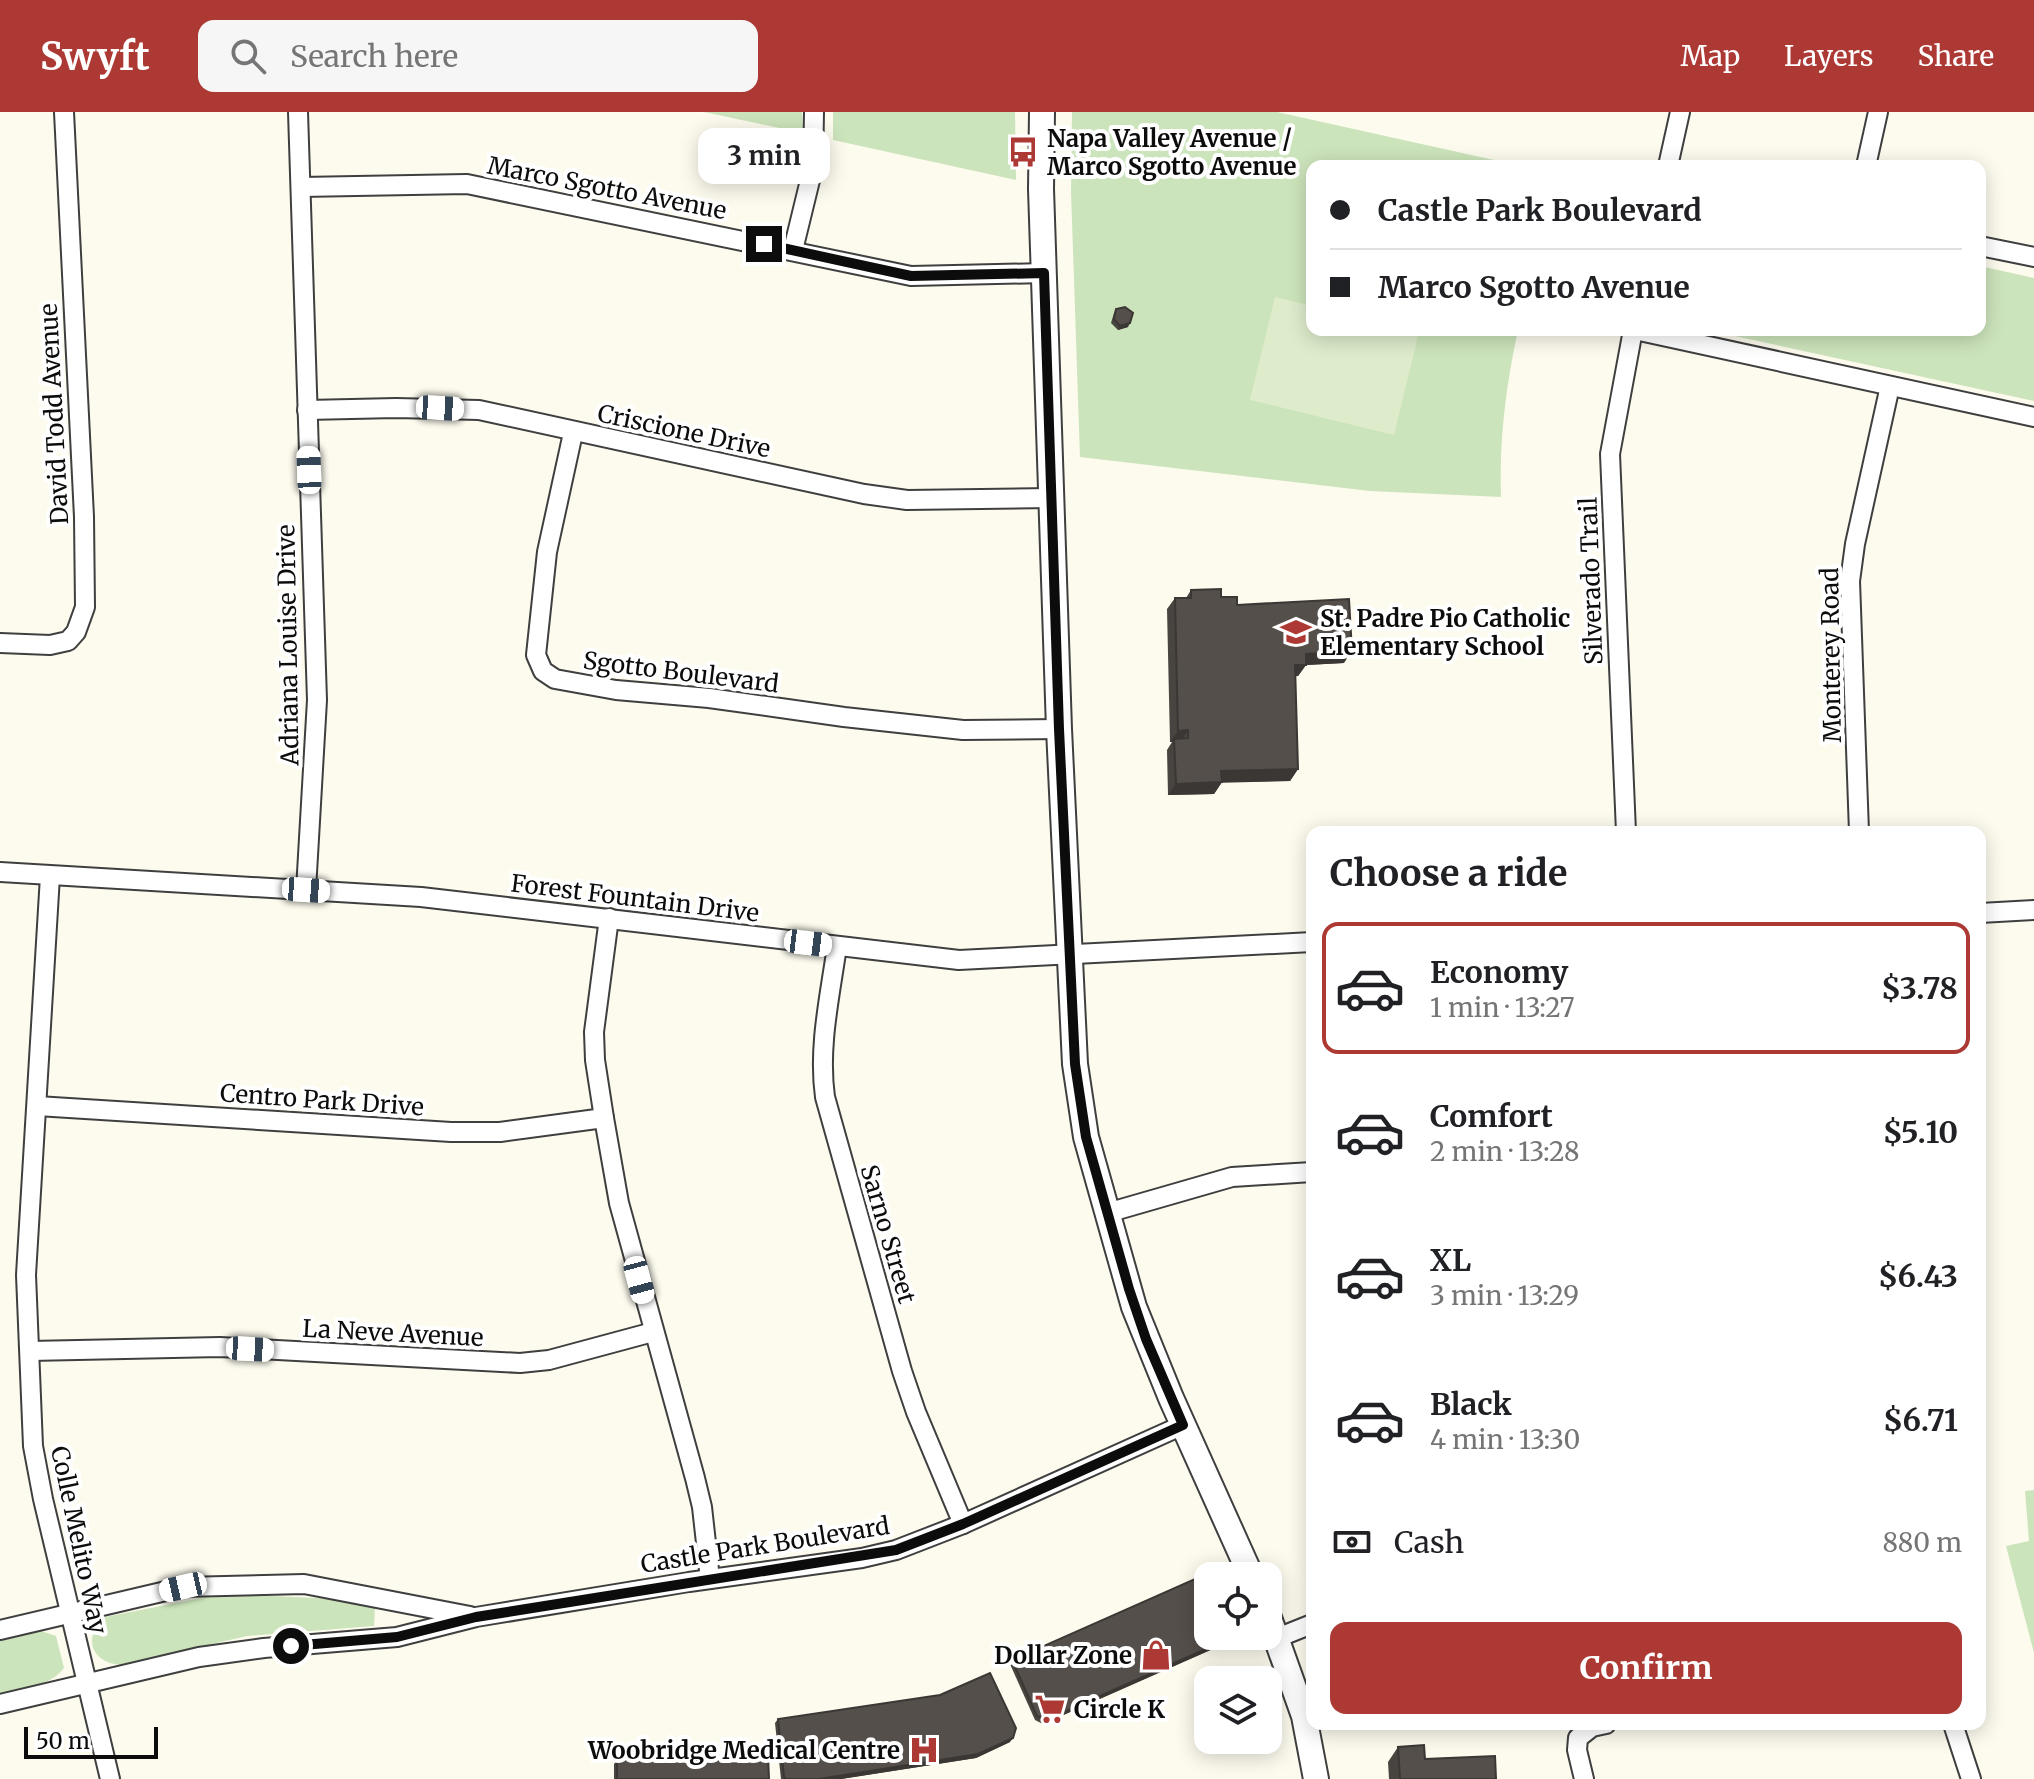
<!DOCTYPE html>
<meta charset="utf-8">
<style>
body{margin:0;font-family:Merriweather,serif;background:#f6f6f6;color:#202124;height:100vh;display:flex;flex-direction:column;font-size:30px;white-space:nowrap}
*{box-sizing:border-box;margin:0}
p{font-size:26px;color:#757577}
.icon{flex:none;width:44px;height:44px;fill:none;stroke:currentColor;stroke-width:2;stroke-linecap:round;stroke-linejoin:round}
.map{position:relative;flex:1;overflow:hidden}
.side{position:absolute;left:1306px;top:714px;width:680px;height:904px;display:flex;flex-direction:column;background:#fff;border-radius:16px;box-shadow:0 4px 20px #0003}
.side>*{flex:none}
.hud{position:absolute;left:1306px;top:48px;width:680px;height:176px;border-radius:16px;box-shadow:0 4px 20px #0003;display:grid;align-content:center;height:176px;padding:0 24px;background:#fff}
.buttons{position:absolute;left:1194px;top:1450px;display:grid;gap:16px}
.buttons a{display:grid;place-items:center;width:88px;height:88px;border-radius:16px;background:#fff;box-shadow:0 4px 20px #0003;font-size:40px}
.scale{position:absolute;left:24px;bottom:20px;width:134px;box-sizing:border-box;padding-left:8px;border:4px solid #0c0c0c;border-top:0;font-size:22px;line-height:28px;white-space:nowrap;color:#0c0c0c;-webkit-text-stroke:6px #fff;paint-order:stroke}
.end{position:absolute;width:36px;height:36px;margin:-18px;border:10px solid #0c0c0c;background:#fff;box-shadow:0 0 0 4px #fff}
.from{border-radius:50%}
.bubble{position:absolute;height:56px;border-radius:16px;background:#fff;box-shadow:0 4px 20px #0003;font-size:26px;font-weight:700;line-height:56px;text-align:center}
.car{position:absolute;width:24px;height:48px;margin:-24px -12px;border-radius:10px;box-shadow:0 0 6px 2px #0007;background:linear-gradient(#fff 24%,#345 0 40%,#fff 0 76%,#345 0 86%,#fff 0)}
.hud b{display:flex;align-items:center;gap:28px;height:76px;font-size:30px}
.hud b+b{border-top:2px solid #e0e0e0}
.hud i{width:20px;height:20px;background:#202124}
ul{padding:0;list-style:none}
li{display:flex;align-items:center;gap:24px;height:132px;margin:0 16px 12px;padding:0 8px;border:4px solid transparent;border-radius:16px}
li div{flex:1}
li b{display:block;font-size:30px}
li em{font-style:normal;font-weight:700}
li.selected{border-color:#ad3934}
li>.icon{width:72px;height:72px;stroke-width:1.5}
h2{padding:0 24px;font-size:36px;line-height:96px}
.pay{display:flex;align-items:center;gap:20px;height:88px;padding:0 24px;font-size:30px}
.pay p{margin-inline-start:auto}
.action{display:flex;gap:16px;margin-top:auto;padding:16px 24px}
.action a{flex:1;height:92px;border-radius:16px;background:#ad3934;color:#fff;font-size:32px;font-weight:700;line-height:92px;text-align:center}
header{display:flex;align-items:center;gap:48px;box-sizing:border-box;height:112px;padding:0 40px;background:#ad3934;color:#fff}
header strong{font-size:38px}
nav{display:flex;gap:44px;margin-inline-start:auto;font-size:28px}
.search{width:560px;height:72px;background:#f6f6f6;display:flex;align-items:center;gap:20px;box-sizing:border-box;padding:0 28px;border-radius:16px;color:#757577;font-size:30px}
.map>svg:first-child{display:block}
</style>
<header>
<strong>Swyft</strong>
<div class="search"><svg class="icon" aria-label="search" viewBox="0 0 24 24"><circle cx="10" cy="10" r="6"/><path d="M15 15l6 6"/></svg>Search here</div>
<nav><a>Map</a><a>Layers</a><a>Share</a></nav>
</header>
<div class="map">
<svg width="2034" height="1667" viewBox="0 0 2034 1667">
<rect width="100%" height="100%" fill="#fdfbee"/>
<g fill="#cce4bb">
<path d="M704,0h98l1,21z"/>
<path d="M833,0h182l1,68 -183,-40z"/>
<path d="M1072,0h205l244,54h-209v164h206c-12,56 -19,109 -17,167l-131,-6 -290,-34 -9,-265z"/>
<path d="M1980,154l54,12v123l-327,-71h273z"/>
<path d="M2034,1378v163l-28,-107 23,-5 -4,-50z"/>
<path d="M222,1482l117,5 36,8 -1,19 -127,10 -126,29c-30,-2 -39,-28 -16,-48z"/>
<path d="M41,1519l15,5 8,32c-14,19 -43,20 -64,25v-52z"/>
</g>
<path fill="#deeccc" d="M1275,185l37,9v24h98l9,2 -25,103 -144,-35z"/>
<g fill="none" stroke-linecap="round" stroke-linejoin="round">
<g stroke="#3f3f3f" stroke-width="22">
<g id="minor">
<path d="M298,0l19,588 -11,190"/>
<path d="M1668,54l12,-54"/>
<path d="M1866,54l12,-54"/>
<path d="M301,75l166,-3 444,92 133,-3"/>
<path d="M1980,134l54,11"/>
<path d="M793,138l20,-82 1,-56"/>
<path d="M1635,218l399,87"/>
<path d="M307,298l89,-2 83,2 385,84 43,6 144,-2"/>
<path d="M573,321l-26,119 -11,103 7,16 12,8 61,11 93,8 135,19 119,13 96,-1"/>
<path d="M0,531l50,2 18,-4 8,-9 9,-25 -1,-90 -20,-405"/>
<path d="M1626,720l-16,-378 23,-124"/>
<path d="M1859,720l-9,-251 5,-37 35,-158"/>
<path d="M0,760l421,25 538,63 353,-18"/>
<path d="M50,764l-24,399 7,171 10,53 67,280"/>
<path d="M1980,801l54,-3"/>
<path d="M609,806l-15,114 1,28 9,58 15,85 76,275 7,29 8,72"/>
<path d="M837,834c-7,50 -19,101 -12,151l77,274 14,41 47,112"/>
<path d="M37,994l414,26h49l104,-14"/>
<path d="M1107,1101l125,-36 80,-5"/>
<path d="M30,1239l190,-4 300,16 29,-3 104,-28"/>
<path d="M0,1518l183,-43 121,-3 166,32"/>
<path d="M1277,1526l35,-14"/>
<path d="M0,1592l199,-47 65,-9 133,-11 79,-20 213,-35 173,-24 34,-8 67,-26 220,-99"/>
<path d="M1953,1612l18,55"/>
<path d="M1584,1667l-7,-29 1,-12 14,-11 14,-3"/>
</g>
</g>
<g stroke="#3f3f3f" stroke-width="28">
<g id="tertiary">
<path d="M1042,0l-1,77 18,540 16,335 11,73 48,170 37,91 80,178"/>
<path d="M1268,1503l36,101 12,63"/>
</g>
</g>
<use href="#minor" stroke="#fff" stroke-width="18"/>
<use href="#tertiary" stroke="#fff" stroke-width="24"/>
</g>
<g fill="#484440">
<path d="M1116,197l12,18 -10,3 -7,-7 3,-10z"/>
<path d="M1191,478l30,7 16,8 107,58 -38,2 -8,11h-3l3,93 -8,12 -68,1 -8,12 -46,1 -1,-45 5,-8h-2l-3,-133 8,-11h11z"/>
<path d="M1226,1528l-2,4 -181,80 -8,-4 -25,-56 2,-4z"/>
<path d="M778,1607l232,23 -34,16 -135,21h-60l-6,-56z"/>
<path d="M1398,1635l27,12 71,20h-107l-1,-17z"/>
<path d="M617,1648l152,19h-155v-15z"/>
</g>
<g fill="#3b3734">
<path d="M1130,211l-2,4 -10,3 2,-4z"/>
<path d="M1352,539l-8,12 -38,2 -8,11 -11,1 8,-12 11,-11z"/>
<path d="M1188,618l-8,12 -6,-3 -2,3h-2l8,-11z"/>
<path d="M1298,657l-8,12 -77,2 8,-12z"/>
<path d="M1222,670l-8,12 -46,1 8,-11z"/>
<path d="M1226,1528l-2,4 -181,80 3,-4z"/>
<path d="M1013,1626l-3,4 -34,16 -135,21h-22z"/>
</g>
<g fill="#544f4a" stroke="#3b3734" stroke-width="2">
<path d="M1125,195l8,6 -3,10 -10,3 -6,-7 2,-10z"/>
<path d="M1221,477v8h16v8l112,-6 3,52 -46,3v11h-11l3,104 -77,2 1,11 -46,2 -2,-45 14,-1v-8l-10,1 -3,-133h16v-8z"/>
<path d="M1204,1463l4,10v51h19l-1,4 -180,80 -9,-4 -25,-56z"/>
<path d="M990,1561l26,55 -3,10 -35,16 -159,25h-33l-2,-2 -6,-58 162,-24z"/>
<path d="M1424,1633l1,14 70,-3 1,23h-96l-2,-32z"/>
<path d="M768,1643l1,24h-152v-19z"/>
</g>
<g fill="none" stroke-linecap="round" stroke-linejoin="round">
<path stroke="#0c0c0c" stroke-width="10" d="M291,1534l106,-9 79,-20 420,-67 67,-26 220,-99 -37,-86 -17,-50 -43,-152 -11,-73 -16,-335 -15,-456 -133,3 -147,-32"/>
</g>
<defs>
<g id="bus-bare" transform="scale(2.4)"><path d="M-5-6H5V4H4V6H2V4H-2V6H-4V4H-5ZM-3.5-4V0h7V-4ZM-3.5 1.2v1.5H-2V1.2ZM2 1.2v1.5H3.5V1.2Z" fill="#ad3934" stroke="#fff" stroke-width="2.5" paint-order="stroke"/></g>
<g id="school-bare" transform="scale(2.4)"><path d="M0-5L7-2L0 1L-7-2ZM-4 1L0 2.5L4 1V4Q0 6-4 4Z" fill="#ad3934" stroke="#fff" stroke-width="2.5" paint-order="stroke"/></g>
<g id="shop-bare" transform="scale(2.4)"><path d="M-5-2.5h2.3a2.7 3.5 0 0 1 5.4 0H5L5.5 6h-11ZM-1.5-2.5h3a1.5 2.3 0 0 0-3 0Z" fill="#ad3934" stroke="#fff" stroke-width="2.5" paint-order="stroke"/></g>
<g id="supermarket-bare" transform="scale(2.4)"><path d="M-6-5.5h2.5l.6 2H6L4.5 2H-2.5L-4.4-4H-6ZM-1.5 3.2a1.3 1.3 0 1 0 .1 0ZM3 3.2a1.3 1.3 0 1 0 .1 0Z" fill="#ad3934" stroke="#fff" stroke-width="2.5" paint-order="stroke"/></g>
<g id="hospital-bare" transform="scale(2.4)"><path d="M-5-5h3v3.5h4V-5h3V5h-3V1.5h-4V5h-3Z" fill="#ad3934" stroke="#fff" stroke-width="2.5" paint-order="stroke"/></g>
</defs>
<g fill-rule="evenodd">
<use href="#bus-bare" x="1023" y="40"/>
<use href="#school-bare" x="1296" y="520"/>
<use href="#shop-bare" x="1156" y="1543"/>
<use href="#supermarket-bare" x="1050" y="1597"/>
<use href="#hospital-bare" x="924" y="1638"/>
</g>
<g text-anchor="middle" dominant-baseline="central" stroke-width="8" stroke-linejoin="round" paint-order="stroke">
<g font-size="24" font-weight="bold" fill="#0c0c0c" stroke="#fff" text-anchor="start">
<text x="1047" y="26">Napa Valley Avenue /<tspan x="1047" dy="28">Marco Sgotto Avenue</tspan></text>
<text x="1320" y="506">St. Padre Pio Catholic<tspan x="1320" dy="28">Elementary School</tspan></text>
<text x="1132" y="1543" text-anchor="end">Dollar Zone</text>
<text x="1074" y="1597">Circle K</text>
<text x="900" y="1638" text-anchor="end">Woobridge Medical Centre</text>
</g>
<g font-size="24" fill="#0c0c0c" stroke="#fff">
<text transform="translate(607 76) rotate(11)">Marco Sgotto Avenue</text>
<text transform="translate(54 302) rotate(-93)">David Todd Avenue</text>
<text transform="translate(684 319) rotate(12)">Criscione Drive</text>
<text transform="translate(1591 469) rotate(-92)">Silverado Trail</text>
<text transform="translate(288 533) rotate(-91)">Adriana Louise Drive</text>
<text transform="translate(1831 543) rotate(-91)">Monterey Road</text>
<text transform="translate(681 560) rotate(7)">Sgotto Boulevard</text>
<text transform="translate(635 786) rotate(7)">Forest Fountain Drive</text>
<text transform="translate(322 988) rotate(4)">Centro Park Drive</text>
<text transform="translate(888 1122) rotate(74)">Sarno Street</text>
<text transform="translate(393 1221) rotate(3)">La Neve Avenue</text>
<text transform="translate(79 1428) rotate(78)">Colle Melito Way</text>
<text transform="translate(765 1433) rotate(-9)">Castle Park Boulevard</text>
</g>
</g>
</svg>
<div class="buttons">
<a><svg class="icon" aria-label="locate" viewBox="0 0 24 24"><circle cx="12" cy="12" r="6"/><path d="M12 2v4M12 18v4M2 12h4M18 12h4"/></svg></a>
<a><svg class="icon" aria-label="layers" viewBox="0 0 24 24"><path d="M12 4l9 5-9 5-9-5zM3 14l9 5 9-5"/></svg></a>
</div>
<div class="scale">50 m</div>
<i class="end from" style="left:291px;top:1534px"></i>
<i class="end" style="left:764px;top:132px"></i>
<div class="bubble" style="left:698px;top:16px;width:132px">3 min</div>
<i class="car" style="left:440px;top:296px;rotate:93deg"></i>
<i class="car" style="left:309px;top:358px;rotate:358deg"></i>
<i class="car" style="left:306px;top:778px;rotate:94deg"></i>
<i class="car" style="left:808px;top:831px;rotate:97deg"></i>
<i class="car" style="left:639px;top:1168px;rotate:165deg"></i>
<i class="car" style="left:250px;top:1237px;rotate:93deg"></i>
<i class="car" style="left:183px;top:1475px;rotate:257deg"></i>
<div class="hud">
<b><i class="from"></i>Castle Park Boulevard</b>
<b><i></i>Marco Sgotto Avenue</b>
</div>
<section class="side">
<h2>Choose a ride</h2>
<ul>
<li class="selected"><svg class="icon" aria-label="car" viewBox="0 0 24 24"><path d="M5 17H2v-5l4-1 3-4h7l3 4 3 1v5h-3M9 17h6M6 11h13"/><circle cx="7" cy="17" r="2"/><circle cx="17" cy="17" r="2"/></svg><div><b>Economy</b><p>1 min · 13:27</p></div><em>$3.78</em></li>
<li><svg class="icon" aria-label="car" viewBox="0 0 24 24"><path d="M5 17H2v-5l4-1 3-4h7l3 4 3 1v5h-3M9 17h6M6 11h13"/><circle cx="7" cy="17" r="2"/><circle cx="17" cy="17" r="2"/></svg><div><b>Comfort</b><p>2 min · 13:28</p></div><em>$5.10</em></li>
<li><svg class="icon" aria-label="car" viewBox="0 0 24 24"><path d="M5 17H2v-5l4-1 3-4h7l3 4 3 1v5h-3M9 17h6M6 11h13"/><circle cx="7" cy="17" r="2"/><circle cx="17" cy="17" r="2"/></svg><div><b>XL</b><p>3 min · 13:29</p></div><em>$6.43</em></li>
<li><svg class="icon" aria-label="car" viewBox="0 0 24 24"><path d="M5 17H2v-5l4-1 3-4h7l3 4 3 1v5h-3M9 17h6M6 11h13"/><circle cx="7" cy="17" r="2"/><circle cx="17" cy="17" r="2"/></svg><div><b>Black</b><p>4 min · 13:30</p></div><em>$6.71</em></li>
</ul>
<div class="pay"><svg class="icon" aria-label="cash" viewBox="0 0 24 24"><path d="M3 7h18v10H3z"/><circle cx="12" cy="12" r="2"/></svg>Cash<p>880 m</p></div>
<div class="action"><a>Confirm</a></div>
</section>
</div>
